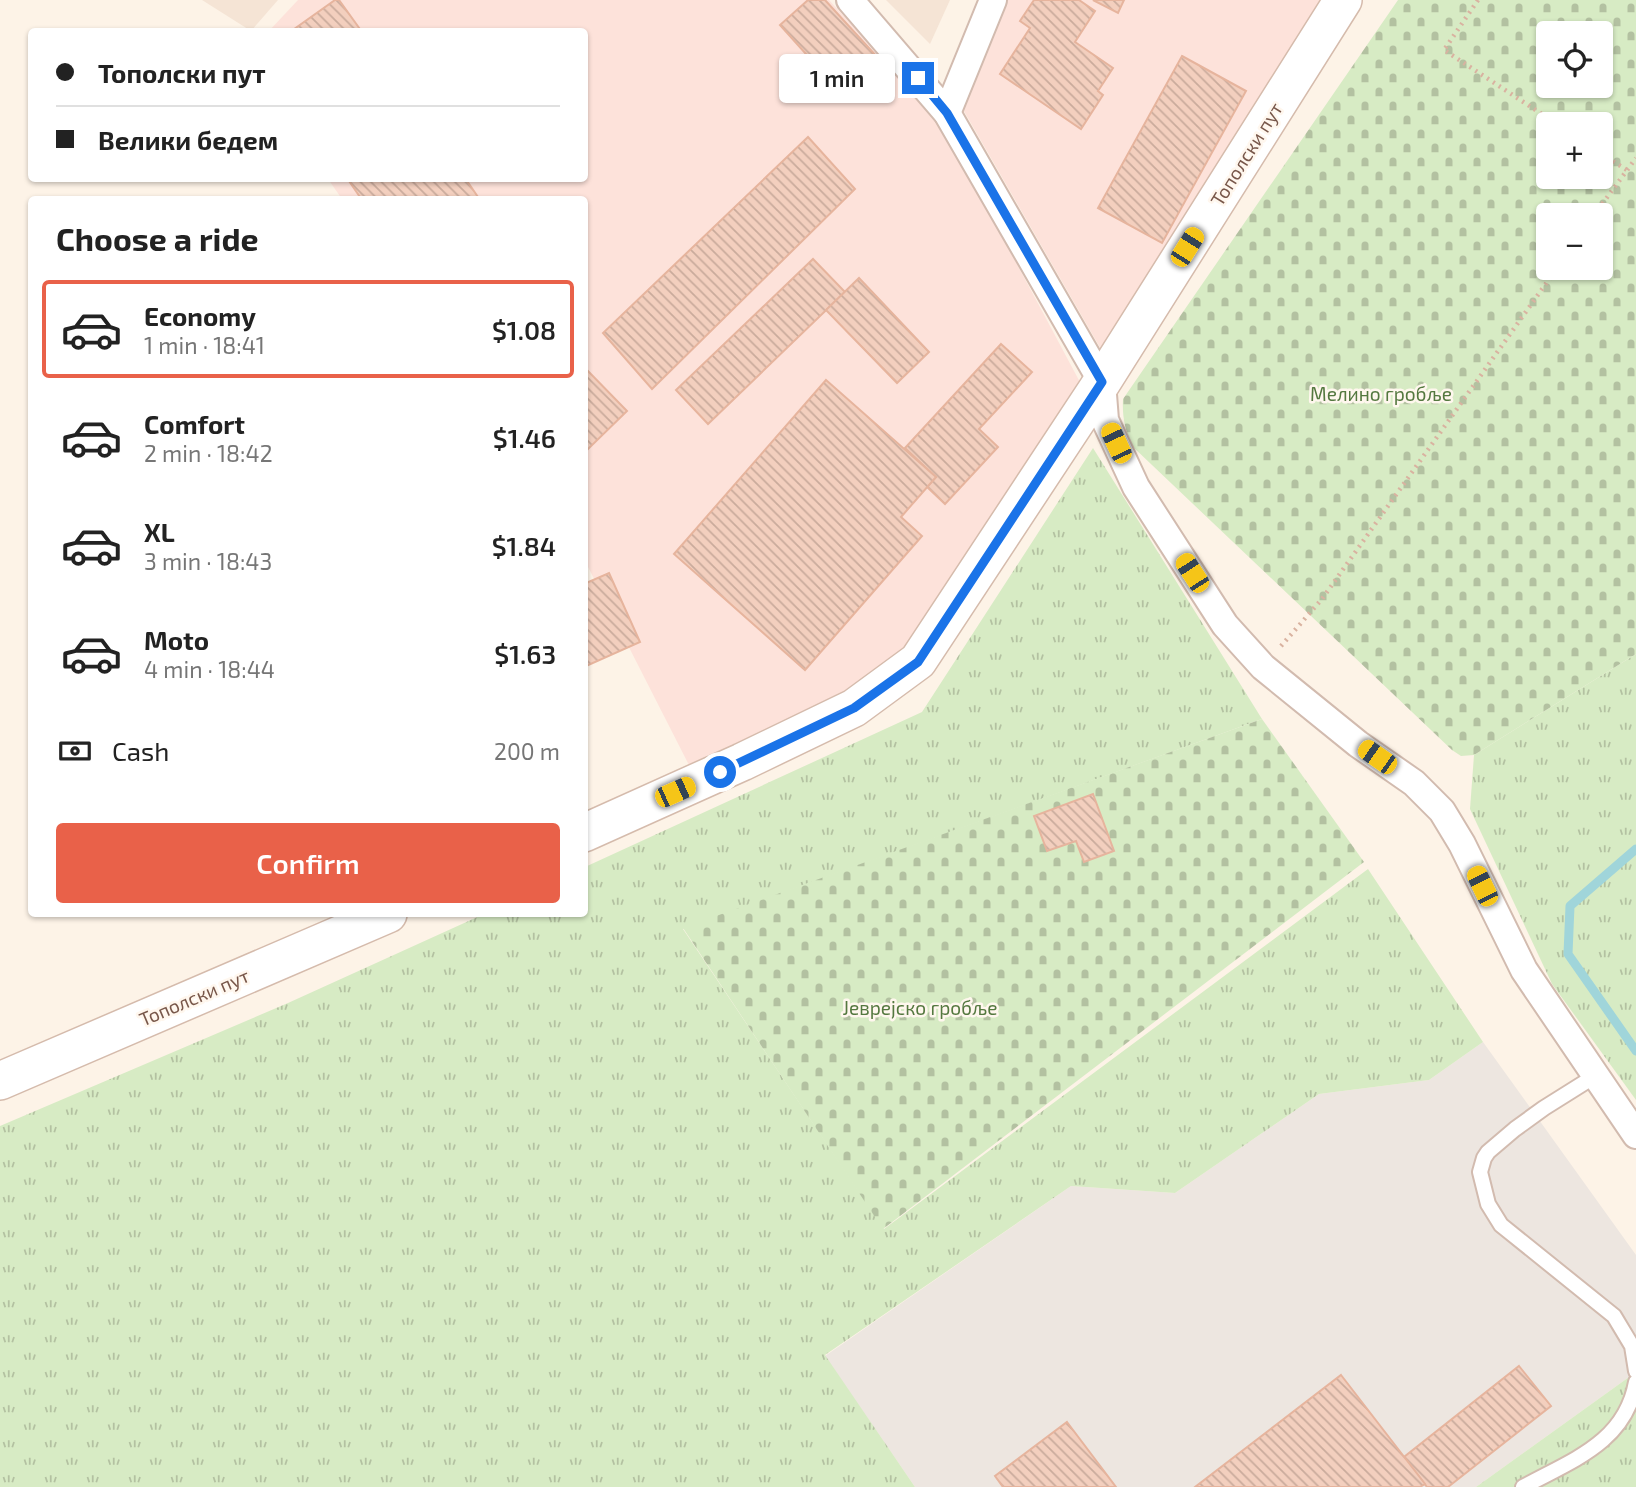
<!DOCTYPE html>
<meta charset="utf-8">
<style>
body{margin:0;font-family:"Exo 2",sans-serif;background:#f6f6f6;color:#222;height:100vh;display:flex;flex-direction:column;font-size:26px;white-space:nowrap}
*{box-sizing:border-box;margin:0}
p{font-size:23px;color:#767676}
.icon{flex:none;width:38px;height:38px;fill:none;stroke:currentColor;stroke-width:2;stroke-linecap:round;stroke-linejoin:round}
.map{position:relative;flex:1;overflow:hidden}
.sheet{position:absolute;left:28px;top:196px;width:560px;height:721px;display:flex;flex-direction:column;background:#fff;border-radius:7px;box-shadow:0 2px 5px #0004}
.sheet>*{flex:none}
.banner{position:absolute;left:28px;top:28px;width:560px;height:154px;border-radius:7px;box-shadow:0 2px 5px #0004;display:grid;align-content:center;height:154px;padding:0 28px;background:#fff}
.tools{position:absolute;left:1536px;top:21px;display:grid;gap:14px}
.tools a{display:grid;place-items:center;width:77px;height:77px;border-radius:7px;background:#fff;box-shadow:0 2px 5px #0004;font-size:35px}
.end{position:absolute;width:32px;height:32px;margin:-16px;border:9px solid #1a73e8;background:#fff;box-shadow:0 0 0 4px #fff}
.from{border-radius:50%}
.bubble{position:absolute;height:49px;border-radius:7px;background:#fff;box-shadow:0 2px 5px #0004;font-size:23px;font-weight:600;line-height:49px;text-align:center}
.car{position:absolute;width:21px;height:42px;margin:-21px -10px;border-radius:9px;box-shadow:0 0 5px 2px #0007;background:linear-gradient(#f5c518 24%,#345 0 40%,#f5c518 0 76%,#345 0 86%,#f5c518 0)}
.banner b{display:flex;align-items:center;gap:24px;height:66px;font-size:26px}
.banner b+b{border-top:2px solid #e0e0e0}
.banner i{width:18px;height:18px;background:#222}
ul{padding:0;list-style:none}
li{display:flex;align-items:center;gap:21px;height:98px;margin:0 14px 10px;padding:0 14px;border:4px solid transparent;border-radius:7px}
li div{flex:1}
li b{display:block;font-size:26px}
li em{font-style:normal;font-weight:600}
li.current{border-color:#e96149}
li>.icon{width:63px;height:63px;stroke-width:1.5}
h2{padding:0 28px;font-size:32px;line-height:84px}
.pay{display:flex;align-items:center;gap:18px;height:77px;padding:0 28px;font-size:26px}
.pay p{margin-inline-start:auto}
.primary-button{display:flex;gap:14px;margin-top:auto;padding:14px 28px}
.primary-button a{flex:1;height:80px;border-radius:7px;background:#e96149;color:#fff;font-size:28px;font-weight:600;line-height:80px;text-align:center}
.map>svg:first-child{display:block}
</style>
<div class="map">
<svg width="1636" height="1487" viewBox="0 0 1636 1487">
<defs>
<pattern id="grass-tufts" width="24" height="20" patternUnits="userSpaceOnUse" patternTransform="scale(1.75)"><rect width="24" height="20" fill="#d7ebc4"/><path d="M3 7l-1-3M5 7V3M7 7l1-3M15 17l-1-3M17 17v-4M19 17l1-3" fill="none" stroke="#b3c1a1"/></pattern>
<pattern id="cemetery-stones" width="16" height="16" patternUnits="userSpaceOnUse" patternTransform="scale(1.75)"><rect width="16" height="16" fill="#d7ebc4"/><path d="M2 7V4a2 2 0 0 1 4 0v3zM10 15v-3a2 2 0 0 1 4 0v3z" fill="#b3c1a1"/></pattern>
<pattern id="building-back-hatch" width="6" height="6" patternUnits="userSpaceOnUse" patternTransform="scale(1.75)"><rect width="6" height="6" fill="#f3cfbe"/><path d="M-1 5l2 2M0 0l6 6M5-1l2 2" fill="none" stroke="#caab9c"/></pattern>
</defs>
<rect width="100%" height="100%" fill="#fdf3e7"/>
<g fill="#f5e4d5">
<path d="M202,0h76l-27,31z"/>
<path d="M886,0h64l-20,44z"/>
</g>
<g fill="#fde2da">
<path d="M298,0h531l111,120 142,266 -166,252 -65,56 -160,75 -106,-208 -1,-361 -242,-1 -14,-20 256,-1v-146h-316z"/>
<path d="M1007,0h316l-221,351 -141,-245z"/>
</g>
<path fill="#ede6e0" d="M1483,1042l153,213v117l-160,115h-561l-90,-131 246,-170 104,7 144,-99 110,-14z"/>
<g fill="url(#grass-tufts)">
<path d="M1093,448l169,271 -579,210 201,300 484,-360 115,173 -54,38 -110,14 -144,99 -104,-7 -246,169 90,132h-915v-361l288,-123 196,-89h100l1,-47 337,-155z"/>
<path d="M1636,654v446l-84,-116 -82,-175 4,-54z"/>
<path d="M1636,1372v115h-160z"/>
</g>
<g fill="url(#cemetery-stones)" fill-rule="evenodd">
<path d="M1398,0h238v654l-162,101 -13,1 -9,-6 -320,-304c-7,-16 -10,-30 -9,-47zM1549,33h52v53h-52zM1549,124h52v53h-52zM1549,215h52v53h-52z"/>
<path d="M1262,719l102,143 -481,367 -200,-301z"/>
</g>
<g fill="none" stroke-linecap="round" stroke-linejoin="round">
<path stroke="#a0d5da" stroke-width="9" d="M1636,849l-66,57 -2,48 68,97"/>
</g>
<g fill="url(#building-back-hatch)" stroke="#e6b49d" stroke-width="2">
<path d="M335,0h4l23,32h-72z"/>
<path d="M808,0h17l54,59 -38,34 -61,-68z"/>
<path d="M1034,0h45l16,11 -20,31 38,26 -15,23 5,4 -22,34 -81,-55 30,-46 -10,-7z"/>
<path d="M1093,0h31l-6,13z"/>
<path d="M1182,56l64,35 -84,152 -64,-35z"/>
<path d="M808,137l47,52 -203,200 -49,-56z"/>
<path d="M347,178h118l15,22h-118z"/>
<path d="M813,259l32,33 -137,132 -32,-34z"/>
<path d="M859,278l70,74 -32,31 -71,-73z"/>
<path d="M1001,344l31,28 -53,57 19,18 -53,57 -18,-17 9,-10 -31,-29z"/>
<path d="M584,367l43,44 -43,42z"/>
<path d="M826,380l110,97 -35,40 21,19 -117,134 -131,-116z"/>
<path d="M609,573l31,69 -56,25v-83z"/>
<path d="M1093,794l21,57 -30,11 -8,-21 -29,10 -13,-35z"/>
<path d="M1519,1366l32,40 -103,81h-21l-23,-30z"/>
<path d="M1341,1375l84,109 -5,3h-225z"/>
<path d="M1067,1422l49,65h-113l-8,-11z"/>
</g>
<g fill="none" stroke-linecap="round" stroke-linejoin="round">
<g stroke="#d2bbaf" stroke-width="18">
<g id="lane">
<path d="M1595,1076l-51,32 -29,21 -27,23 -4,6 -4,14 8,32 13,21 113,91 18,30 4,25"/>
<path d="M1523,1487c49,-27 102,-44 113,-105"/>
</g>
</g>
<g stroke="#d2bbaf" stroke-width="30">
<g id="street">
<path d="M850,0l97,113 155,269 3,38 31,67 89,138 38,42 95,77 56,39 28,28 20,33 62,126 112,165"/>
<path d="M947,113l46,-113"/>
</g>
</g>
<g stroke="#d5bbac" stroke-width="40">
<g id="secondary">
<path d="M584,833l158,-71 112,-54 64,-47 184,-279 241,-382"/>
<path d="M0,1081l388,-167"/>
</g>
</g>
<g stroke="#d9b2a0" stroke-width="4.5" stroke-dasharray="2 5" stroke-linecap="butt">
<path d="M1478,0l-34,50 113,74"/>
<path d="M1601,154l26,16"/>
<path d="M1594,215l42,-57"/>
<path d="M1281,646l41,-47 235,-331"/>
</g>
<use href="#lane" stroke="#fff" stroke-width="14"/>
<use href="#street" stroke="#fff" stroke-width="26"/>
<use href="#secondary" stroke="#fff" stroke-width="37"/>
</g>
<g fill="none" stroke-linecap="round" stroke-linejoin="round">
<path stroke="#1a73e8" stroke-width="9" d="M720,772l134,-64 64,-46 184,-280 -155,-269 -29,-35"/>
</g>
<g text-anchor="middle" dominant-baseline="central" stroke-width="5" stroke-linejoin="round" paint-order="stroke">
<g font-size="19" fill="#78574a" stroke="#fff7ee">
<text transform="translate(1246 154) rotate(-58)">Тополски пут</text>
<text transform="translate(194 997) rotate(-23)">Тополски пут</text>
</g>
<g font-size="19" fill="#54783f" stroke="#fff7ee">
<text x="1381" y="393">Мелино гробље</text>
<text x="920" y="1007">Јеврејско гробље</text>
</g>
</g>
</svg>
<div class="tools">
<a><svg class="icon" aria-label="locate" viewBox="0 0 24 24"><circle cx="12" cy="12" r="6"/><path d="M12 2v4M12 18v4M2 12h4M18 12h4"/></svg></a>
<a>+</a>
<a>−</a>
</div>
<i class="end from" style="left:720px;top:772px"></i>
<i class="end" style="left:918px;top:78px"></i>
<div class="bubble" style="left:779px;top:54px;width:116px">1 min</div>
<i class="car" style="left:1187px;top:247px;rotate:32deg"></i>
<i class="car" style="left:1116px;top:443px;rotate:335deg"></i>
<i class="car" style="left:1192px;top:573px;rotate:327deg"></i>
<i class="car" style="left:1377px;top:757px;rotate:305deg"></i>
<i class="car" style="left:675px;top:792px;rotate:66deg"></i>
<i class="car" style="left:1482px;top:886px;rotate:334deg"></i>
<div class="banner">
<b><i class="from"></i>Тополски пут</b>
<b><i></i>Велики бедем</b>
</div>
<section class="sheet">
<h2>Choose a ride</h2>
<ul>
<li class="current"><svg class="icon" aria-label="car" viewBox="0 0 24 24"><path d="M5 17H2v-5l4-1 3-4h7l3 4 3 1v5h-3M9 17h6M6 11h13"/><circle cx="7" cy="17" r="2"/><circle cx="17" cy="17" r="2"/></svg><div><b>Economy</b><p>1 min · 18:41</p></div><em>$1.08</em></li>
<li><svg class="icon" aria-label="car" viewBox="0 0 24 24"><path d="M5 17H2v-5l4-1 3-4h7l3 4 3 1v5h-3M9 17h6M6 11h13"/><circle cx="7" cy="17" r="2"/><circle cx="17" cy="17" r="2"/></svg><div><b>Comfort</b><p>2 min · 18:42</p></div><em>$1.46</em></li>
<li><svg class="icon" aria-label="car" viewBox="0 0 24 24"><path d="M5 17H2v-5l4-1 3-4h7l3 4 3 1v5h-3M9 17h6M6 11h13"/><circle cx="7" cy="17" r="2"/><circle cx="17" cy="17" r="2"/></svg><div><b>XL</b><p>3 min · 18:43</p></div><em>$1.84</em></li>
<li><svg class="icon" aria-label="car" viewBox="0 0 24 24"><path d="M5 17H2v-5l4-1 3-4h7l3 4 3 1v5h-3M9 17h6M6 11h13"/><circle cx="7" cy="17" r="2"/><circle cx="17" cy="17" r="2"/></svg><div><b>Moto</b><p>4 min · 18:44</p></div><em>$1.63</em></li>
</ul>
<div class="pay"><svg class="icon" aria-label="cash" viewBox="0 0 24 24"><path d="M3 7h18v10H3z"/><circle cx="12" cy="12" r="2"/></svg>Cash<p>200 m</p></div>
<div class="primary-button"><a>Confirm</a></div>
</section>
</div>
